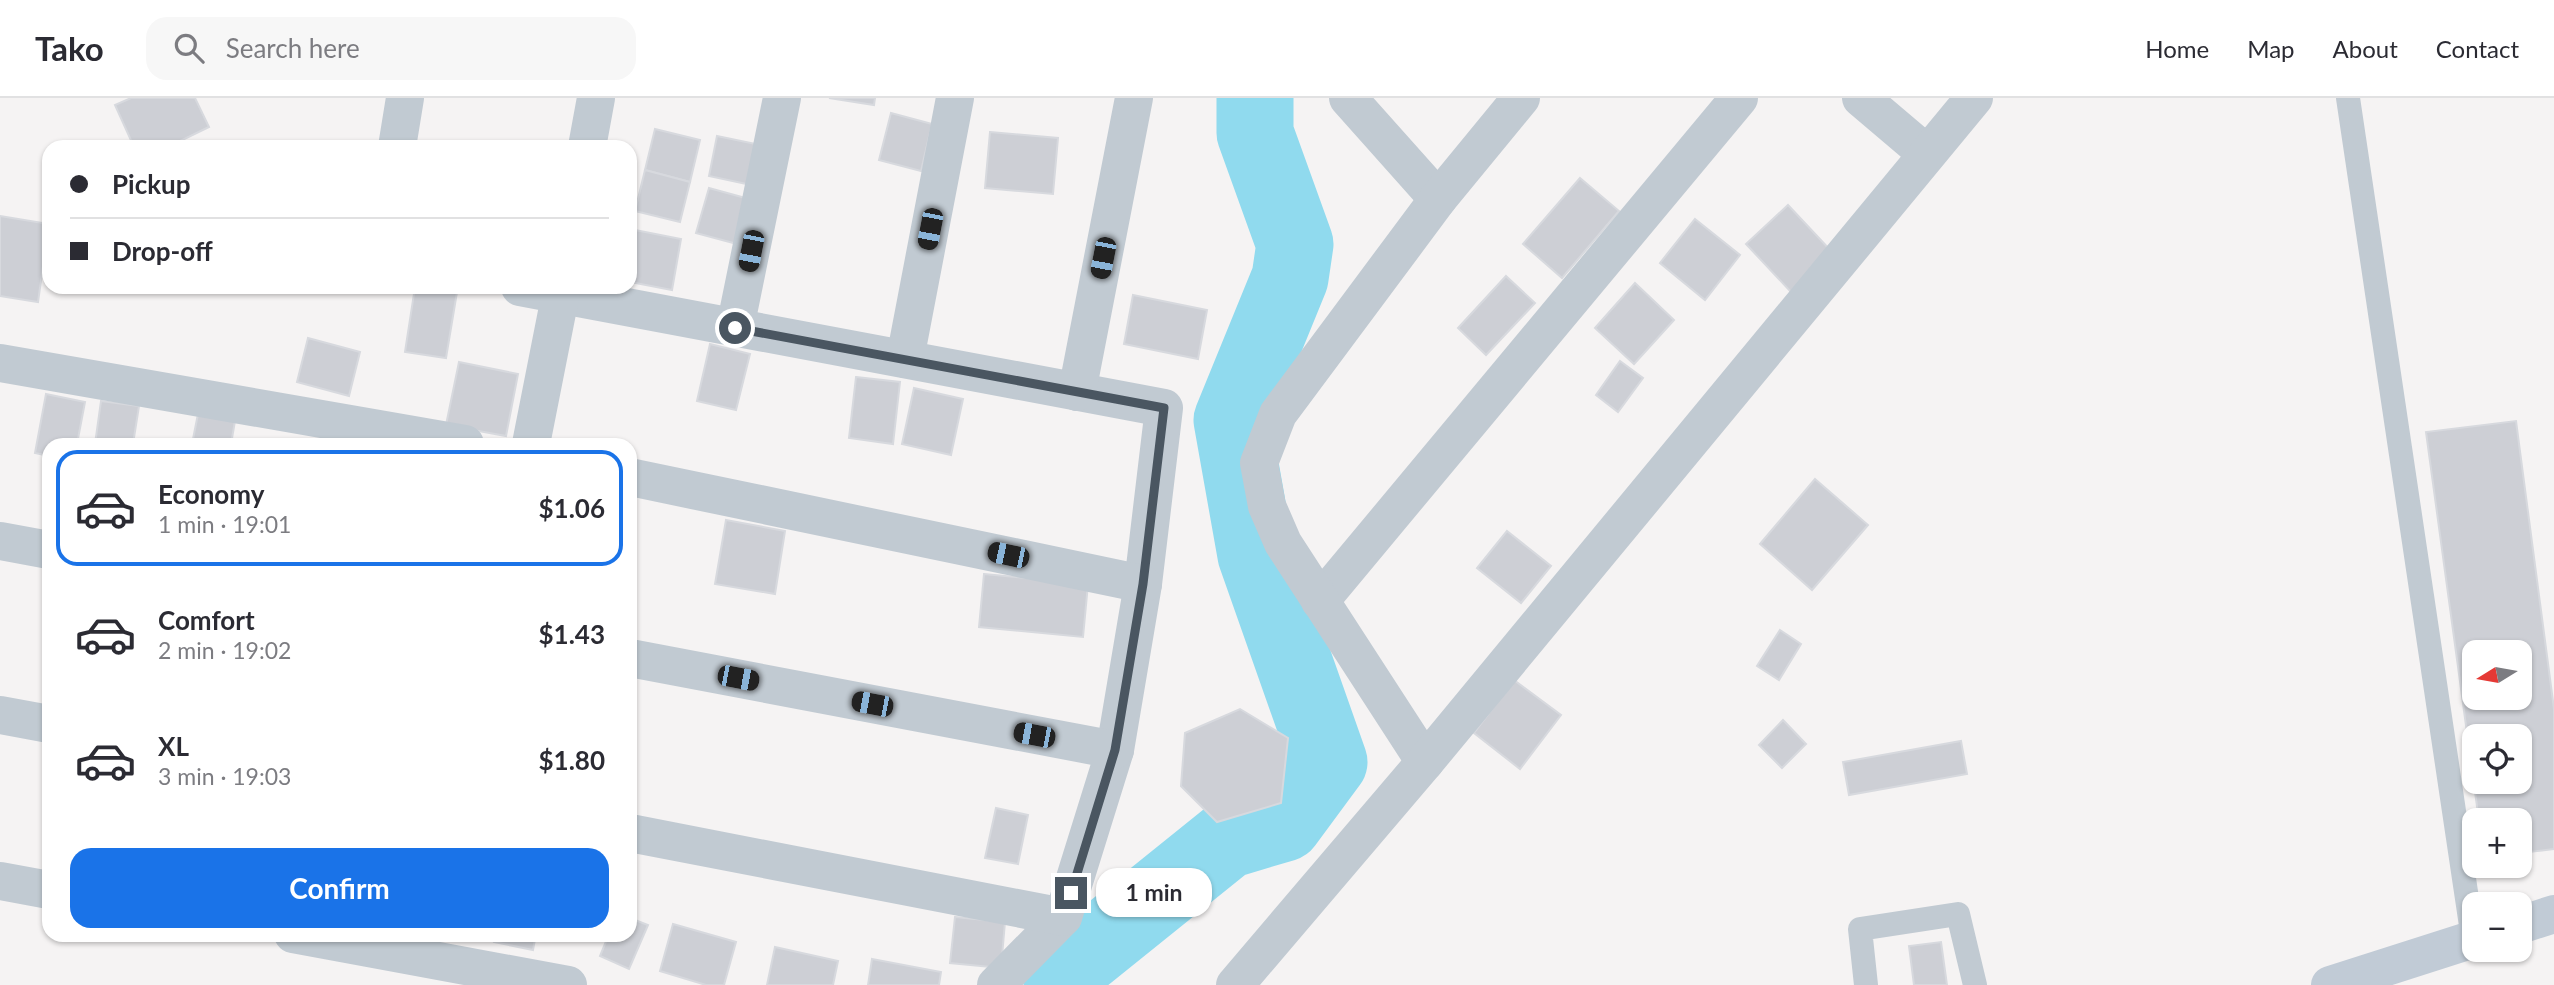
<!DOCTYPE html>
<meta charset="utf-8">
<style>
body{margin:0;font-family:Lato,sans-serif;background:#f7f7f7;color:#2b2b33;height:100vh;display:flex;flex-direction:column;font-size:26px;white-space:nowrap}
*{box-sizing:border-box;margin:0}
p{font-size:23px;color:#7c7c81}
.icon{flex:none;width:38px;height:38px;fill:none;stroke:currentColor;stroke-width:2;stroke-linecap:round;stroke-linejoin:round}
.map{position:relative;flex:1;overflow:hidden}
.panel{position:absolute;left:42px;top:340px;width:595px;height:504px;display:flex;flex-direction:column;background:#fff;border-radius:21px;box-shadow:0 2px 5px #0004}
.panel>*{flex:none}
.hud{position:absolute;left:42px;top:42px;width:595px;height:154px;border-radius:21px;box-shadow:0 2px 5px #0004;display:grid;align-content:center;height:154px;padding:0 28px;background:#fff}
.needle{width:46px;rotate:259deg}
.tools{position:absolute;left:2462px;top:542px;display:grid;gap:14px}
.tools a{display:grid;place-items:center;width:70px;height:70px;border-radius:14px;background:#fff;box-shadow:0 2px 5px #0004;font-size:35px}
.end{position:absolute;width:32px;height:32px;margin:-16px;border:9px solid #4a5661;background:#fff;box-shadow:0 0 0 4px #fff}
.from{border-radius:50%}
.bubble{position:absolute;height:49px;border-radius:21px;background:#fff;box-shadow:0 2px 5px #0004;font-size:23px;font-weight:700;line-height:49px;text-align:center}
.car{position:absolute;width:21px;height:42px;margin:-21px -10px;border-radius:9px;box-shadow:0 0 5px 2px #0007;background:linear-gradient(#222 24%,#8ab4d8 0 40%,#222 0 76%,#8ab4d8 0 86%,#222 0)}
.hud b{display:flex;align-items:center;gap:24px;height:66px;font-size:26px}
.hud b+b{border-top:2px solid #e1e1e2}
.hud i{width:18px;height:18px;background:#2b2b33}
ul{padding:12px 0 0;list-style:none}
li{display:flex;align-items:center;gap:21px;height:116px;margin:0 14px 10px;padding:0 14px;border:4px solid transparent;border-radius:21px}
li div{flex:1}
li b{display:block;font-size:26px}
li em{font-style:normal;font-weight:700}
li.on{border-color:#1a73e8}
li>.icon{width:63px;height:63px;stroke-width:1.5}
.cta{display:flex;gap:14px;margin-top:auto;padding:14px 28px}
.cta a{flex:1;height:80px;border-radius:21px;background:#1a73e8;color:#fff;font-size:28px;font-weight:700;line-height:80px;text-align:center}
header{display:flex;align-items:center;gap:42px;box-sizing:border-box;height:98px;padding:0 35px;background:#fff;border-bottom:2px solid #e1e1e2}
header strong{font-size:33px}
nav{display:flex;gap:38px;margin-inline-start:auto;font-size:24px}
.search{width:490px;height:63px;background:#f7f7f7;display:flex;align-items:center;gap:18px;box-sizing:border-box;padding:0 24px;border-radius:21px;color:#7c7c81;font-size:26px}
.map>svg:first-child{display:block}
</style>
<header>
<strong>Tako</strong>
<div class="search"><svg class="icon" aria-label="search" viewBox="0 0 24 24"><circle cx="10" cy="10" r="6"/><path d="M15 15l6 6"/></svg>Search here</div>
<nav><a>Home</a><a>Map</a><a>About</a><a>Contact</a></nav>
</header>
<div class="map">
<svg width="2554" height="887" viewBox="0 0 2554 887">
<rect width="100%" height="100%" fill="#f5f3f3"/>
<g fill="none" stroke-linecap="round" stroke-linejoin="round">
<path stroke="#90daee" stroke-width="77" d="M1062,887l16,-25 149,-120 57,-17 45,-61 -73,-207 -24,-135 58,-142 5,-34 -40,-111v-35"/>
</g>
<g fill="#cdcfd5" stroke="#d7d9de" stroke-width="2" fill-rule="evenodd">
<path d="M131,0h64l14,29 -41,20h-34l-19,-42z"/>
<path d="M829,0h46l-1,7z"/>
<path d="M891,15l41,11 -11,47 -42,-11z"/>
<path d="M655,31l45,11 -10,42 -45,-12z"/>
<path d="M990,34l68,6 -5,56 -68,-6z"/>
<path d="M717,38l48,10 -9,40 -47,-10z"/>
<path d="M645,72l45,12 -10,40 -45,-11z"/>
<path d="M1580,80l39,33 -57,67 -39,-34z"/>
<path d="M709,90l40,11 -12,45 -41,-11z"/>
<path d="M1788,107l45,48 -41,40 -46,-49z"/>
<path d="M0,118l49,8 -11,78 -38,-6z"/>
<path d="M1695,121l45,36 -35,45 -45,-37z"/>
<path d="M630,131l51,10 -9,51 -42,-8z"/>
<path d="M1506,178l29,27 -49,52 -28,-27z"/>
<path d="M1635,185l39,37 -40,44 -39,-36z"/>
<path d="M415,189l42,5 -11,66 -41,-6z"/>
<path d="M1133,197l74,15 -9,49 -74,-15z"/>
<path d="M308,240l52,14 -11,44 -52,-14z"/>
<path d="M710,246l40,10 -14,56 -39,-9z"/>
<path d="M1620,263l23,17 -25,34 -22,-17z"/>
<path d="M459,264l59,12 -12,62 -60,-11z"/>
<path d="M856,279l44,5 -7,62 -44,-6z"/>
<path d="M914,290l49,11 -12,56 -49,-11z"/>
<path d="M46,296l39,8 -8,42h-28v12l-14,-3z"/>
<path d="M101,303l38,5 -6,38h-38z"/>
<path d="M198,316l37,7 -4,23h-39z"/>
<path d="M2516,323l38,288v140l-34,4v-32h-41l-53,-389zM2474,555h46v45h-46zM2474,639h46v45h-46z"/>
<path d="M1815,381l53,46 -56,65 -52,-46z"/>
<path d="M726,422l59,11 -10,63 -60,-10z"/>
<path d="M1507,433l44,35 -30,37 -44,-35z"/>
<path d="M984,476l104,10 -5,53 -104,-10z"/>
<path d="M1780,532l21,14 -22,36 -22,-14z"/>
<path d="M1514,582l47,35 -41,54 -46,-36z"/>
<path d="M1240,611l48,29 -7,65 -64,19 -36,-36 4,-53z"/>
<path d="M1783,622l23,24 -24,24 -23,-23z"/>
<path d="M1961,643l6,33 -118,21 -6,-33z"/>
<path d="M996,710l32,7 -10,49 -33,-6z"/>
<path d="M955,819l50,5 -4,46 -51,-5z"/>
<path d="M630,820l18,7 -19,44 -29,-13 9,-22h21z"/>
<path d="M673,826l63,18 -12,43h-18l-46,-14z"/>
<path d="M496,836h40l-3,16 -39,-8z"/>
<path d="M1941,844l6,43h-33l-5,-39z"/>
<path d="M775,849l63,14 -5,24h-66z"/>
<path d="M872,861l69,13 -2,13h-71z"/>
</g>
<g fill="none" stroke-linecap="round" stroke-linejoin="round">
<g stroke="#c1cad2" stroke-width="24">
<path d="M2348,0l125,841"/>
<path d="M1866,887l-6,-56 98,-15 17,71"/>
</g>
<g stroke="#c1cad2" stroke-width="38">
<path d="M1348,0l90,101"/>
<path d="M1861,0l66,56"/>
<path d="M397,49l8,-49"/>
<path d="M587,49l9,-49"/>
<path d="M520,189l644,121 -21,176 -28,166 -52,167 -67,68"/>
<path d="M735,230l47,-230"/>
<path d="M905,261l50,-261"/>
<path d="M0,265l465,81"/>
<path d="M1077,294l57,-294"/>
<path d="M531,346l31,-157"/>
<path d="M630,379l513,107"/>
<path d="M0,443l49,9"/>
<path d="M1320,503l419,-503"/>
<path d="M630,560l485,92"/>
<path d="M0,617l49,9"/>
<path d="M1425,664l-142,-219 -16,-37 -8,-43 19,-49 160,-215 83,-101"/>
<path d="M630,735l433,84"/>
<path d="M0,783l49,9"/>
<path d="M293,836l275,51"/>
<path d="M1235,887l190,-223 549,-664"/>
</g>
<g stroke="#c1cbd6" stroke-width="38">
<path d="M2520,827l34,-11"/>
<path d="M2330,887l144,-46"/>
</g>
</g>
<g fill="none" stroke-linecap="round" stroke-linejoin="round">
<path stroke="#4a5661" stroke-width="9" d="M735,230l429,80 -21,176 -28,166 -44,143"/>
</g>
</svg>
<div class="tools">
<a><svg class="needle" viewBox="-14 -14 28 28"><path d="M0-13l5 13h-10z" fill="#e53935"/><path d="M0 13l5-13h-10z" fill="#7c7c81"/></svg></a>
<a><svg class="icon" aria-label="locate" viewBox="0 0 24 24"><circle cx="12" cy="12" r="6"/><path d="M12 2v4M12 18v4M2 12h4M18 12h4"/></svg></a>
<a>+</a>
<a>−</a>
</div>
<i class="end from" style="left:735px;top:230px"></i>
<i class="end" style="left:1071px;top:795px"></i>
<div class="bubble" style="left:1096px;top:770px;width:116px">1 min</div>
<i class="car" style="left:930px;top:131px;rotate:191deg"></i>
<i class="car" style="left:751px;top:153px;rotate:191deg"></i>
<i class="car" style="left:1103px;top:160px;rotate:191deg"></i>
<i class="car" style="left:1008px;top:457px;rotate:282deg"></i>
<i class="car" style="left:738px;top:580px;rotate:101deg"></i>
<i class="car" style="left:872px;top:606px;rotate:281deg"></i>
<i class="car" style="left:1034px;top:637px;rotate:281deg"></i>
<div class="hud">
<b><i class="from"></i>Pickup</b>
<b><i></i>Drop-off</b>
</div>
<section class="panel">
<ul>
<li class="on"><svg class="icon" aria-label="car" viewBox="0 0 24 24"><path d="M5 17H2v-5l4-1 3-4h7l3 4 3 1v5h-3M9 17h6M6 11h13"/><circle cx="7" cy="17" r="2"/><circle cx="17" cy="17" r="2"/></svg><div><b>Economy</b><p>1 min · 19:01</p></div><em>$1.06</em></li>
<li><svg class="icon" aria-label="car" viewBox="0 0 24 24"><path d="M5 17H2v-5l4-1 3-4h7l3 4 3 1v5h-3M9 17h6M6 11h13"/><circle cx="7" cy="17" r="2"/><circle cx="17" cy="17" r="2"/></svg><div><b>Comfort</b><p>2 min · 19:02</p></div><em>$1.43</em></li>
<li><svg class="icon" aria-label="car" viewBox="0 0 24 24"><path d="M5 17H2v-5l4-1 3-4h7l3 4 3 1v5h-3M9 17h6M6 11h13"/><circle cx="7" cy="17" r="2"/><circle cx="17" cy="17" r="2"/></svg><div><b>XL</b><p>3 min · 19:03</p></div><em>$1.80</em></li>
</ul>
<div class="cta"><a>Confirm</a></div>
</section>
</div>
